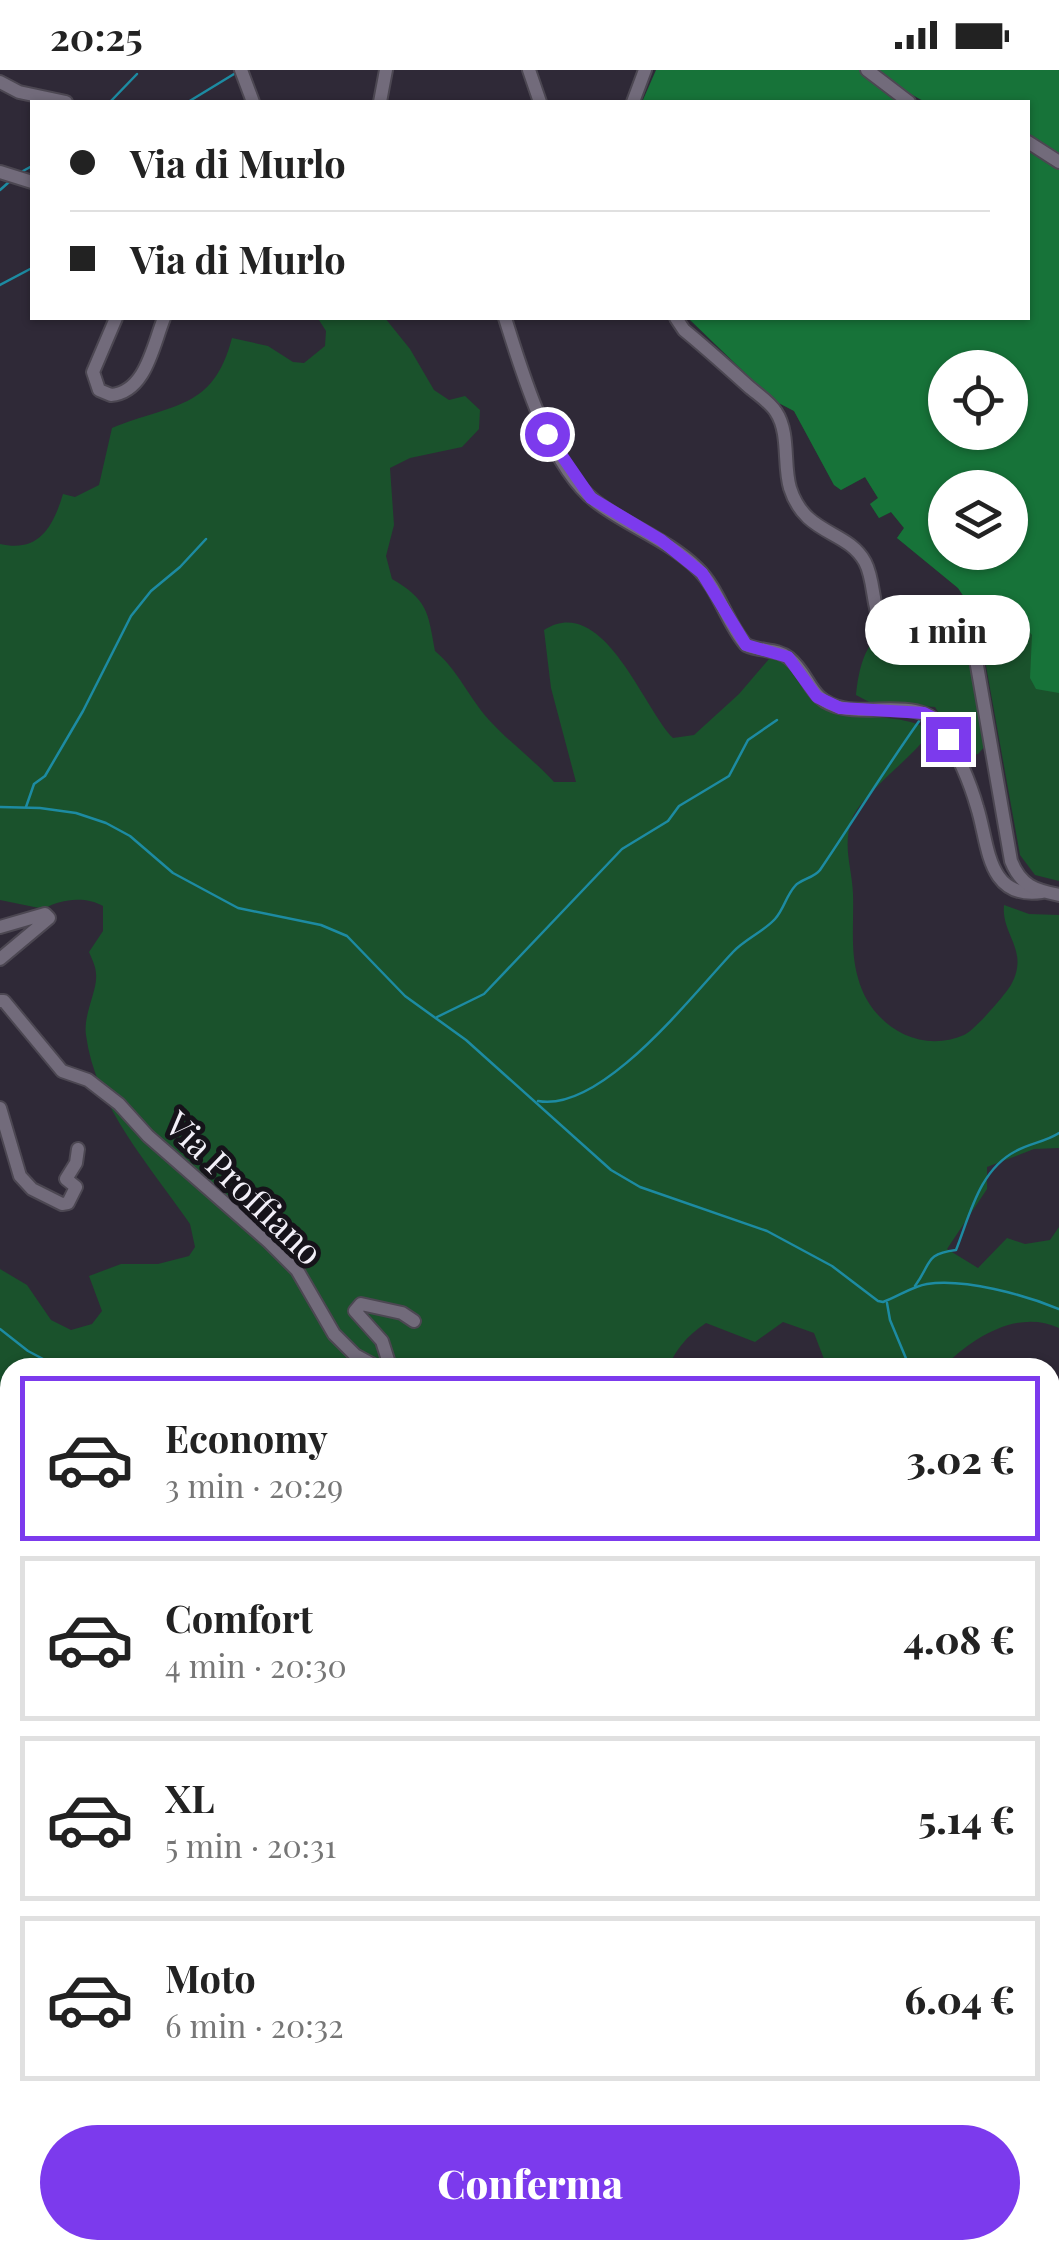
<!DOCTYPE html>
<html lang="it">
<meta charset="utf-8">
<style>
body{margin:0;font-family:"Playfair Display",serif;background:#f2f2f2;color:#222;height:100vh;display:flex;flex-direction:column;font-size:38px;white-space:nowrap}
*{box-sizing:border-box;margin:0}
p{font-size:32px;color:#767676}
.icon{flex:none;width:55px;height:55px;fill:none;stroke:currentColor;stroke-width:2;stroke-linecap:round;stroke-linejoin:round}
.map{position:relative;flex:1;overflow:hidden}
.sheet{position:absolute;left:0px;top:1288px;width:1060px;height:902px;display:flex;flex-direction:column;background:#fff;border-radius:30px 30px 0 0;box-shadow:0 2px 8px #0004}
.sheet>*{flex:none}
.guide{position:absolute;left:30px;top:30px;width:1000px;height:220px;border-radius:0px;box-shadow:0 2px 8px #0004;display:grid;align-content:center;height:220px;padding:0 40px;background:#fff}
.tools{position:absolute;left:928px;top:280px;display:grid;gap:20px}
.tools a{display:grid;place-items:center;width:100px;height:100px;border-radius:50%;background:#fff;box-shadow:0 2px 8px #0004;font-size:50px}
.end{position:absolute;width:45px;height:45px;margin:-22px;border:12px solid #7c3aed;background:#fff;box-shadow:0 0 0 5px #fff}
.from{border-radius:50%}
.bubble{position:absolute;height:70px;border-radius:35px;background:#fff;box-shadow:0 2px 8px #0004;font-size:32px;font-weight:800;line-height:70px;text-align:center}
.guide b{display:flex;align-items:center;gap:35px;height:95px;font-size:38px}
.guide b+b{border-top:2px solid #e0e0e0}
.guide i{width:25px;height:25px;background:#222}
ul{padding:18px 0 0;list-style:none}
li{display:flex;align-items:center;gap:30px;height:165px;margin:0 20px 15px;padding:0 20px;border:5px solid #e0e0e0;border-radius:0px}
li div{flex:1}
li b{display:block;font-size:38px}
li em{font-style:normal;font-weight:800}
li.current{border-color:#7c3aed}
li>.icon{width:90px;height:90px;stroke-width:1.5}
.primary-button{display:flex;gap:20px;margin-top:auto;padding:20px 40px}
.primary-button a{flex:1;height:115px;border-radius:60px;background:#7c3aed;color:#fff;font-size:40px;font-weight:800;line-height:115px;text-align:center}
.status{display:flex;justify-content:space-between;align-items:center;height:70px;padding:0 50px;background:#fff;direction:ltr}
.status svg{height:28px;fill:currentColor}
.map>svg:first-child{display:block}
</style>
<div class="status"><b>20:25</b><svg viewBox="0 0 49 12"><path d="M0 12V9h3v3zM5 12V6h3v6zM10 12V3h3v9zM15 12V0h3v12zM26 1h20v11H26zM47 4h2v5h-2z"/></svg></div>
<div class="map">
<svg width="1059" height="2188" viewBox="0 0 1059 2188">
<rect width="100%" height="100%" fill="#2f2937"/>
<g fill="#1a522c" fill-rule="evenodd">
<path d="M1028,80l31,20v711l-24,-6 -15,-20 -43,-239 -19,-28 -61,-50 7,-10 -13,-16 -12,6 -9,-14 8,-6 -13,-21 -24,13 -7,-5 -40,-74 -21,-11 -85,-82h340zM945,298h65v64h-65zM945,418h65v64h-65z"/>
<path d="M307,248h78l25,31 24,41 15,10 16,-4 15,14 -1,19 -17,18 -52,11 -20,10 4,57 -8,31 6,23c36,21 36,33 43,72 23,19 34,47 54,69 20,22 45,40 65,62h22l-25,-94 -7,-58c59,-38 99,78 129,108l21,-3 45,-41 30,-35 7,-1c23,11 26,42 50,51 31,12 67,4 96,17l2,14c-17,21 -64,57 -72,79 -10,27 0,48 1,75 1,29 -3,56 5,84 12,46 60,77 106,57 10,-4 41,-40 47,-50 19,-35 -10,-50 -7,-80l25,9 30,1v233l-25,1 -47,18v22l-40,60 31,19 29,-30 18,6 25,-4 9,-13v101c-42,-20 -88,11 -117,40l-107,-1 -11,-8 -10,-26 -31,-11 -28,20 -49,-19c-19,13 -28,24 -38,44l-658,1v61l-10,-3v-157l27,16 24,35 20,10 21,-6 10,-13 -13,-35 32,-12h37l31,-8 6,-9 -5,-23c-39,-57 -95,-118 -104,-189 -3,-21 12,-45 10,-61 0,-7 -4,-15 -7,-22l14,-21v-25c-18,-10 -43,-7 -59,3l-44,-9v-356c39,9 53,-17 63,-50l12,3 24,-12 13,-57c60,-25 101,-17 120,-90l36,8 25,16 11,1 21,-17 1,-15 -7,-11z"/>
<path d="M881,564c20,27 62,9 89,23l15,89 -7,8 -9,2 -9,-8 -25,-41 -64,-4 -15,-8c2,-20 7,-49 25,-61z"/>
<path d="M1050,1856l9,3v191l-9,-4z"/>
</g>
<g fill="#177339" fill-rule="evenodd">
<path d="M656,0h204l37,32h-255z"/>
<path d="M876,0h183v84l-31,-19v-33h-103l-34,-19z"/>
<path d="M1028,80l31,20v523l-23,-4 -6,-11 2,-43c-19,-24 -27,-20 -55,-19l-19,-28 -61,-50 7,-10 -13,-16 -12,6 -9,-14 8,-6 -13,-21 -24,13 -7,-5 -40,-74 -21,-11 -85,-82h340zM945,298h65v64h-65zM945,418h65v64h-65z"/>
</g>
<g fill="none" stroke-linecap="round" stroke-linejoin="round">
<g stroke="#1d8ba2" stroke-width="2.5">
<path d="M110,32l27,-28"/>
<path d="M188,32l46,-28"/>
<path d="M23,101l9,-5"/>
<path d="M0,120l9,-8"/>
<path d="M0,215l32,-17"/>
<path d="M0,737l40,1 36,5 30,10 24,13 43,37 65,35 83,17 26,11 58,60 61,44 145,130 29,17 127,44 65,35 46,35 5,1c14,-5 30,-16 44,-18 37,-6 98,11 132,25"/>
<path d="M26,737l8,-23 11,-8 38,-65 48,-95 20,-25 29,-24 26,-28"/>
<path d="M437,947l47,-23 138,-145 46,-28 11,-15 50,-30 19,-36 29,-20"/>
<path d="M538,1031c64,12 154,-106 195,-149 12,-13 30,-20 42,-33 9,-10 11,-23 20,-33 6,-7 19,-8 25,-16 34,-50 66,-103 102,-153"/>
<path d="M915,1216c17,-23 9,-32 41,-36 14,-35 23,-80 60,-99 14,-8 29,-9 43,-18"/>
<path d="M887,1233l3,17 20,48"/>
<path d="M0,1259l28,22 32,17"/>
<path d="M1050,1987h9"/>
</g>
<g stroke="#4c4752" stroke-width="16">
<g id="minor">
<path d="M241,0l12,32"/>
<path d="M529,0l11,32"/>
<path d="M867,0l42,32"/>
<path d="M0,12l19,10 47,10"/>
<path d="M380,32l6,-32"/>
<path d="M633,32l12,-32"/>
<path d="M1028,72l31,20"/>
<path d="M0,102l32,10"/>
<path d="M116,248l-23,54 6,18 12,5c35,-3 42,-50 53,-77"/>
<path d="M505,248c17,54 44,147 90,183 32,25 72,38 102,67 22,21 29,54 49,77 14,7 31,3 43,13 23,19 19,43 54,50 32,7 81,-11 100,22 14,22 27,52 34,77 12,37 9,93 65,85"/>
<path d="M676,248l8,12c22,18 43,37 64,56 9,8 22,16 28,26 14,21 7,53 14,76 15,48 57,41 75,74 14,26 2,69 38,79 20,6 33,-12 49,-19l13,2 6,7 40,230c10,25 24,29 48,34"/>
<path d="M0,857l45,-13 4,4 -49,41"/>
<path d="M0,931h4l58,70 26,9 31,24 29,32 121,106 28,28 37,64 21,21 22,12 12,-4 -7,-22 -27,-30 6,-7 41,9 12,8"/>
<path d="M0,1038l20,68 12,13 30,15 6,-1 8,-16 -10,-8 10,-16 2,-14"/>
<path d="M1050,1347l9,-2"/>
<path d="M1050,1449l9,9"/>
<path d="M0,1462l10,7"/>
<path d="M1050,1799h9"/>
<path d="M0,2123l10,1"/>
<path d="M0,2138h10"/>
<path d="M348,2180l3,8"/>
<path d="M949,2188l5,-8"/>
</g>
</g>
<g stroke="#4c4752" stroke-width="19">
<g id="major">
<path d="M1050,1705l9,-3"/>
<path d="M1050,1754l9,-4"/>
<path d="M0,1879l10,6"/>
<path d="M383,2180l5,8"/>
<path d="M646,2180v8"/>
<path d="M545,2188l9,-8"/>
<path d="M604,2188l6,-8"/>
<path d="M689,2188l2,-8"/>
<path d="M919,2188l6,-8"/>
<path d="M997,2188l22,-8"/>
</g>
</g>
<use href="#minor" stroke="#726b7b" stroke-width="12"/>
<use href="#major" stroke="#a6605f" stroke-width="15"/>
</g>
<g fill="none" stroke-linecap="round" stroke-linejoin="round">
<path stroke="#7c3aed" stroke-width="12" d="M547,364l44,64 70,42 41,33 44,72 42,12 29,40 23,11 84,5 10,5 14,21"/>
</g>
<g text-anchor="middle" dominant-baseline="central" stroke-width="10" stroke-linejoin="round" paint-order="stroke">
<g font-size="35" fill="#f2eff8" stroke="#16131a">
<text transform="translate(245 1117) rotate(44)">Via Proffiano</text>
</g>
</g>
</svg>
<div class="tools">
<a><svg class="icon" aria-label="locate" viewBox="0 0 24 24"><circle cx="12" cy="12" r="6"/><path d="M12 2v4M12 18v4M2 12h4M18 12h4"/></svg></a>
<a><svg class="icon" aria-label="layers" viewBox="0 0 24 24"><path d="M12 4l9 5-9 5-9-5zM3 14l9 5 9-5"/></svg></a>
</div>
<i class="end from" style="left:547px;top:364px"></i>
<i class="end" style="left:948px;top:669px"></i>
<div class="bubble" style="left:865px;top:525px;width:165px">1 min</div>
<div class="guide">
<b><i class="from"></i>Via di Murlo</b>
<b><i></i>Via di Murlo</b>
</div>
<section class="sheet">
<ul>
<li class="current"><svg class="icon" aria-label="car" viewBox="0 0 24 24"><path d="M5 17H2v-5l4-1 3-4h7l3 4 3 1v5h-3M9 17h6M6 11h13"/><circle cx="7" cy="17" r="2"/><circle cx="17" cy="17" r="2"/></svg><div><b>Economy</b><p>3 min · 20:29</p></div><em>3.02 €</em></li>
<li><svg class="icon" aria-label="car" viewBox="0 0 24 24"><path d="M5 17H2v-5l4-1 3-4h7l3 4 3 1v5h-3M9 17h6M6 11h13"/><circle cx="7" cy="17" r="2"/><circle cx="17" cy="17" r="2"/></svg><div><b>Comfort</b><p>4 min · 20:30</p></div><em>4.08 €</em></li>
<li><svg class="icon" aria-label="car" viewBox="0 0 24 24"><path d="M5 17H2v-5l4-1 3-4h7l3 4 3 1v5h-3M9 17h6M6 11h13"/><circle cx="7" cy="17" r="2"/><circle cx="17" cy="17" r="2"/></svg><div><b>XL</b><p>5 min · 20:31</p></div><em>5.14 €</em></li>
<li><svg class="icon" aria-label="car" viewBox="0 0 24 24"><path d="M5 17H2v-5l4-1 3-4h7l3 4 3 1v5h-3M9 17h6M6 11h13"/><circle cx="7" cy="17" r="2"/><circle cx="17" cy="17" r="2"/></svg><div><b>Moto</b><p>6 min · 20:32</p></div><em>6.04 €</em></li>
</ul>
<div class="primary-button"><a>Conferma</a></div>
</section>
</div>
